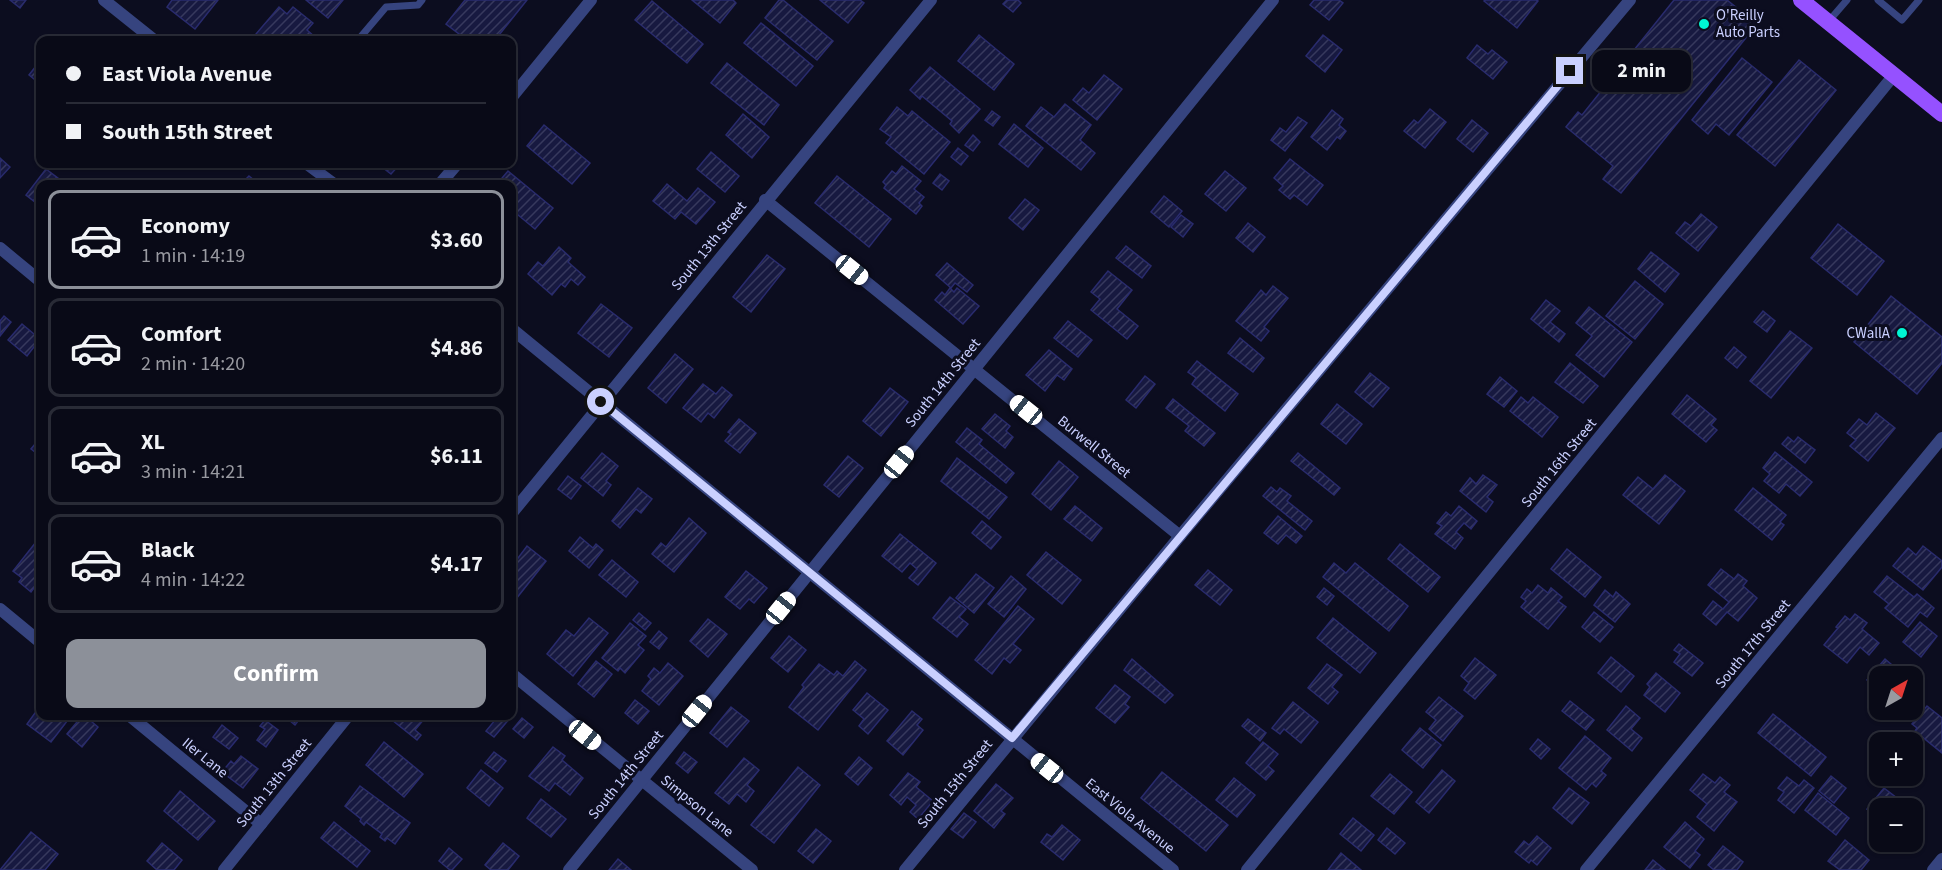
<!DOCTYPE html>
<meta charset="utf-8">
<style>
body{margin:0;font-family:"Source Sans 3",sans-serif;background:#121320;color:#f1f3f6;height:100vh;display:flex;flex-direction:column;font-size:22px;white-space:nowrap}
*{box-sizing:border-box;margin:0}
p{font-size:20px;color:#999aa1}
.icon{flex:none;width:33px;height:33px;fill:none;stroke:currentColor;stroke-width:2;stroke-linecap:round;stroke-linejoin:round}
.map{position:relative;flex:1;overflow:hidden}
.details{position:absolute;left:36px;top:180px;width:480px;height:540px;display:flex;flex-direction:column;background:#090a17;border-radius:12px;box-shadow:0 2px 4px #0004,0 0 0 2px #292b36}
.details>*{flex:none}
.banner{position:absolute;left:36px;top:36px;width:480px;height:132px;border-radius:12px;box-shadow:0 2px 4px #0004,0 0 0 2px #292b36;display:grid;align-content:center;height:132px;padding:0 30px;background:#090a17}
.needle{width:39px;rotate:39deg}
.buttons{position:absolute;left:1869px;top:666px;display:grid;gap:12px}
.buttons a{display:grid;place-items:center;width:54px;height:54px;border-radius:12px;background:#090a17;box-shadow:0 2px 4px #0004,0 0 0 2px #292b36;font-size:30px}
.end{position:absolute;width:27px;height:27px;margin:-14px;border:8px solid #cad0ff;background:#111;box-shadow:0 0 0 3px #111}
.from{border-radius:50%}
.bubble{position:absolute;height:42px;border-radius:12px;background:#090a17;box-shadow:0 2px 4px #0004,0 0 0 2px #292b36;font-size:20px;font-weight:700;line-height:42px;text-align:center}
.car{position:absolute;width:18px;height:36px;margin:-18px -9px;border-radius:8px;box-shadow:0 0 4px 2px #0007;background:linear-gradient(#fff 24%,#345 0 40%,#fff 0 76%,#345 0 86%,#fff 0)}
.banner b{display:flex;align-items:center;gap:21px;height:57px;font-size:22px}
.banner b+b{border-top:2px solid #292b36}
.banner i{width:15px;height:15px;background:#f1f3f6}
ul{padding:10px 0 0;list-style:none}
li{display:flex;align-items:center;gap:18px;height:99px;margin:0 12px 9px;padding:0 18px;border:3px solid #292b36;border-radius:12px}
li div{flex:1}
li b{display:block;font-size:22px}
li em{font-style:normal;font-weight:700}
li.on{border-color:#8c9099}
li>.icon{width:54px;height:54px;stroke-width:1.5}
.action{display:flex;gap:12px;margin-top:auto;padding:12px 30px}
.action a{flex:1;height:69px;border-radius:12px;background:#8c9099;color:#fff;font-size:24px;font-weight:700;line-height:69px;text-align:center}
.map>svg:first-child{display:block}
</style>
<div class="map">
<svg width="1942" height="870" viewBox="0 0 1942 870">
<defs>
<pattern id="building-hatch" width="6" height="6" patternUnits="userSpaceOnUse" patternTransform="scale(1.5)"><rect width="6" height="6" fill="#171940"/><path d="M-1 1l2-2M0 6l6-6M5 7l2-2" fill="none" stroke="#37395d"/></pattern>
</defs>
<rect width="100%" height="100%" fill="#0c0d1f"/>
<g fill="url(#building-hatch)" stroke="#292b6d" stroke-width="1.5">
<path d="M10,0h16l-6,8z"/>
<path d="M172,0h46l-23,29 -28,-22z"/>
<path d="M306,0h37l-15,18z"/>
<path d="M465,0h62l-32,40h-28l-21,-16z"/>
<path d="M692,0h41l3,3 -16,20z"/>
<path d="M779,0h4l50,41 -16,19 -52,-42z"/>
<path d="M820,0h40l4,3 -16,20z"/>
<path d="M1007,0h11l3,3 -8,9 -10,-8z"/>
<path d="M1314,0h25l4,3 -14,17 -19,-15z"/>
<path d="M1485,0h51l2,1 -21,27 -33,-27z"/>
<path d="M1674,0h53l30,24 -136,169 -18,-14 10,-13 -47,-39 12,-15 4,3z"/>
<path d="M652,1l51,43 -16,19 -52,-43z"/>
<path d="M279,7l8,7 6,-7 20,16 -6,7 9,8 -3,2h-62z"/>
<path d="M761,23l52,43 -17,20 -52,-43z"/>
<path d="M979,35l35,29 -20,26 -36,-29z"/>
<path d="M1323,35l19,15 -17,22 -19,-16z"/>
<path d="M1477,45l11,9 4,-4 15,12 -14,17 -26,-21z"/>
<path d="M1742,58l30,24 -43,53 -13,-11 -8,10 -16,-14z"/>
<path d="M1799,60l37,30 -61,76 -38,-31z"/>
<path d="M40,61v23l-11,-9z"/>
<path d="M727,63l52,42 -15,20 -53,-42z"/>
<path d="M930,67l50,42 -21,24 -9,-9 2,-3 -30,-25 -2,3 -10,-9z"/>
<path d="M1104,75l18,14 -25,31 -24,-20 10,-12 6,5z"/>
<path d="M1065,104l26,21 -11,15 15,13 -14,17 -55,-44 15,-19 13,10z"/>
<path d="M897,107l11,9 4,-5 38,31 -26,32 -38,-31 5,-6 -11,-8z"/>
<path d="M1430,109l16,13 -21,26 -21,-17 10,-11 4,3z"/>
<path d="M1332,110l11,9 -4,6 7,6 -6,8 -3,-2 -10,13 -16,-13z"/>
<path d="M992,111l8,6 -7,9 -8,-6z"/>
<path d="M743,114l26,23 -17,21 -26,-23z"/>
<path d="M1298,117l9,6 -22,28 -14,-11 9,-12 6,4z"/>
<path d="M1472,120l16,13 -15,19 -16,-13z"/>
<path d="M1014,124l29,24 -15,19 -29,-23z"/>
<path d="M544,125l46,38 -18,21 -45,-38z"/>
<path d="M973,135l7,7 -7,9 -8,-6z"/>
<path d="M958,148l10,8 -7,9 -10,-8z"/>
<path d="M711,152l28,24 -14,16 -28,-23z"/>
<path d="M0,158l10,9 -10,11z"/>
<path d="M1290,159l33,26 -16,20 -13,-10 -4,4 -11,-9 4,-4 -9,-8z"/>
<path d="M378,164h22l-9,10z"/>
<path d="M902,166l19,15 -7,8 10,8 -5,6 3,3 -6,8 -32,-26 2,-3 -3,-3 9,-11 4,3z"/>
<path d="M46,169l13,10 -4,5h-15v22l-14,-11z"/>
<path d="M508,171l45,37 -18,21 -23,-19v-26h-15z"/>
<path d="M1225,171l21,17 -20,23 -21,-17z"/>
<path d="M940,174l9,7 -7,9 -9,-7z"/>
<path d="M249,176l10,8h-18z"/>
<path d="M837,176l54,43 -22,28 -54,-44z"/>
<path d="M667,184l20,17 11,-13 17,14 -19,22 -15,-12 -6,7 -22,-18z"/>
<path d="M1164,196l18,15 -13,16 -18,-15z"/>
<path d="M1025,199l14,11 -16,20 -14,-12z"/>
<path d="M1701,214l16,13 -19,24 -22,-18 9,-11 6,4z"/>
<path d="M1181,215l12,9 -10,13 -12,-10z"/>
<path d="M1248,223l17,14 -12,15 -17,-14z"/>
<path d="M1838,224l46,37 -27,34 -46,-37z"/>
<path d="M1126,246l25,20 -9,12 -26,-20z"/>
<path d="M559,247l12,11 -3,4 17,15 -7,8 -7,-6 -6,8 -4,-3 -9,11 -24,-21 10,-12 5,4z"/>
<path d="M1651,252l28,22 -14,18 -27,-23z"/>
<path d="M767,255l18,14 -34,43 -18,-15z"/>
<path d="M947,263l26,22 -6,7 -12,-9 -4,5 -15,-13z"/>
<path d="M1108,271l24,19 -15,19 21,17 -11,13 -36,-29 9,-11 -9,-7z"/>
<path d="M1635,281l28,23 -28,35 -29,-23z"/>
<path d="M1273,286l15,12 -24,29 5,4 -8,10 -25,-20 25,-31 5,5z"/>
<path d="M950,288l4,4 3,-4 22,18 -16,18 -28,-24 7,-8 3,3z"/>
<path d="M1891,296l51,41v26l-25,31 -63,-52z"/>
<path d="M1546,300l14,11 -10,11 15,12 -6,8 -28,-23z"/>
<path d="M601,304l31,24 -23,29 -31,-24z"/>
<path d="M1589,307l43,35 -28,35 -28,-22 16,-19 -16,-13z"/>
<path d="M1763,311l12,10 -8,11 -13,-10z"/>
<path d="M4,316l7,6 -11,14v-15z"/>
<path d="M1068,321l24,19 -14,17 -24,-19z"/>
<path d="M22,324l18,15 -13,17 -19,-16z"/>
<path d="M1790,331l22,17 -41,50 -21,-17z"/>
<path d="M1240,338l24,20 -11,14 -25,-19z"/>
<path d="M1734,347l12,10 -9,11 -12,-10z"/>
<path d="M1049,350l23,19 -8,11 -7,-5 -12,16 -19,-16z"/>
<path d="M675,354l18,15 -27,34 -18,-15z"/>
<path d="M1197,361l41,33 -13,17 -33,-27 4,-6 -8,-6z"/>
<path d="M1570,363l28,23 -15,17 -28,-21z"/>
<path d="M1370,373l19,15 -16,19 -18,-15z"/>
<path d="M1145,376l10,8 -19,24 -10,-8z"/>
<path d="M1500,377l17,14 -13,16 -17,-13z"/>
<path d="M703,384l13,10 6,-7 10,8 -18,23 -6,-5 -7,9 -18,-14z"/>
<path d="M890,388l18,14 -27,34 -18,-15z"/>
<path d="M1687,395l29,24 -5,6 6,5 -11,12 -34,-28z"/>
<path d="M1521,397l7,6 5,-6 25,20 -16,20 -32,-26z"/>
<path d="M1173,399l42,34 -11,13 -19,-15 4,-5 -23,-18z"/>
<path d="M1337,404l25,20 -16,20 -25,-20z"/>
<path d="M1876,413l19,15 -27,33 -18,-15 6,-6 -9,-7 12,-14 8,6z"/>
<path d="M995,414l15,12 -4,5 7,6 -8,11 -23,-19z"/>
<path d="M739,419l17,14 -16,20 -15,-12 6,-7 -3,-2z"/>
<path d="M967,428l15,12 -3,4 35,29 -8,10 -50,-41z"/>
<path d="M1788,437l6,5 4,-5 17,13 -10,13 -23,-19z"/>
<path d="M40,438v18l-9,-7z"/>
<path d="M1775,452l37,30 -12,14 -14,-12 -7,9 -15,-12 6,-7 -7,-6z"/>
<path d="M602,453l16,13 -12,15 5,4 -8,11 -22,-18z"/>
<path d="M1298,453l42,35 -6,7 -43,-34z"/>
<path d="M848,456l15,12 -24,29 -15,-12z"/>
<path d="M957,458l50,39 -18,22 -48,-38z"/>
<path d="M1059,461l19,16 -27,33 -19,-16z"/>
<path d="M1483,475l14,10 -10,12 6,5 -7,10 -26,-21 10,-13 6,6z"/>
<path d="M1665,475l20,16 -26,33 -36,-29 15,-18 15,12z"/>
<path d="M568,476l13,10 -10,13 -13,-10z"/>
<path d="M1271,487l6,5 3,-4 11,8 -4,5 25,20 -7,9 -42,-34z"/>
<path d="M638,488l14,11 -11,14 -5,-4 -16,19 -8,-7z"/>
<path d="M1753,488l33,27 -6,7 4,3 -12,15 -37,-30z"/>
<path d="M1075,506l27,22 -10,13 -28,-22z"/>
<path d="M1459,506l18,15 -6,8 -7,-6 -8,9 7,6 -8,11 -20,-15 7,-8 -5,-3 9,-11 5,4z"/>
<path d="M1278,516l24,20 -6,7 -10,-8 -8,9 -14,-11z"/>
<path d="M689,518l17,15 -32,39 -22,-18 9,-11 5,4z"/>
<path d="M982,521l19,16 -10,12 -19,-16z"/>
<path d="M900,534l36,29 -18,22 -9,-7 8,-9 -7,-6 -8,9 -20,-16z"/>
<path d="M40,537v43l-9,12 -12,-10 3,-4 -9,-7z"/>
<path d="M580,537l13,11 3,-4 7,6 -14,18 -20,-17z"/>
<path d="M1400,544l40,33 -12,15 -40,-33z"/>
<path d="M527,546l19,15 -34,43v-38z"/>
<path d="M1923,546l19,15v6l-19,23 -30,-24 15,-18 8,7z"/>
<path d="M1567,549l34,28 -16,20 -34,-28z"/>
<path d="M1046,552l35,28 -19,24 -35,-29z"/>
<path d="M612,560l26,22 -12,15 -27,-22z"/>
<path d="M1334,563l12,10 9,-10 53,43 -19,25 -66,-54z"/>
<path d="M1721,569l13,10 4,-5 9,7 -4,5 14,12 -19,23 -11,-9 -11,13 -13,-11 10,-13 10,8 6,-7 -21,-17z"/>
<path d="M1208,570l24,20 -12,15 -25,-20z"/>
<path d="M746,571l21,17 -13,15 -5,-4 -9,10 -15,-12z"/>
<path d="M976,574l18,14 -20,25 -18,-15z"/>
<path d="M1011,576l15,13 -22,28 -16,-13z"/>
<path d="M1887,576l27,21 3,-3 17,14 -7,9 -7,-5 -12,15 -23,-19 4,-4 -15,-12z"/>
<path d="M1538,585l10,8 3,-5 11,9 -4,4 8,6 -18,22 -27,-22 5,-6 -5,-4 6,-8 5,4z"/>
<path d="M1324,588l10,8 -7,9 -10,-8z"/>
<path d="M1605,590l8,7 3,-5 14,12 -15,18 -21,-17z"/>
<path d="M950,597l16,12 -7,8 9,7 -11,13 -24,-19z"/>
<path d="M1018,606l16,13 -21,25 8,6 -11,13 -6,-5 -12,16 -17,-14z"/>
<path d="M1594,612l19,15 -13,15 -18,-15z"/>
<path d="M639,613l12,10 -6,7 -12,-10z"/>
<path d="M1855,614l12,9 -5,6 17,14 -10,12 -9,-8 -13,16 -23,-18 14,-17 -2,-1 9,-11 5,4z"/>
<path d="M589,618l19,15 -35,43 -26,-22 19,-24 8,6z"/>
<path d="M1333,618l43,35 -16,20 -43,-35z"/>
<path d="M708,619l19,15 -19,23 -18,-16z"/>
<path d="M1920,622l17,14 -16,21 -18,-15z"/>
<path d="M630,623l16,13 -8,9 6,5 -19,23 -5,-5 -2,3 -16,-13z"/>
<path d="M659,631l8,7 -8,11 -9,-7z"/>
<path d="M789,636l17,14 -18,22 -17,-14z"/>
<path d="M1679,644l24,19 -11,13 -18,-14 6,-8 -6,-4z"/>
<path d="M1611,657l23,19 -13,16 -23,-19z"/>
<path d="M1475,658l21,17 -21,24 -11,-9 5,-7 -8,-7z"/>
<path d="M1132,659l41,36 -8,8 -41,-33z"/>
<path d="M1885,659l19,16 -1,1h-23v15l-13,-11z"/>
<path d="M596,661l16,13 -18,23 -16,-13z"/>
<path d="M855,661l11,9 -48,60 -29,-23 15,-20 -2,-2 17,-21 15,11 3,-4 6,5z"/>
<path d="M668,663l15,13 -24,29 -17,-14 9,-12 -3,-3 6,-8 6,5z"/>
<path d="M1327,664l15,11 -10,12 6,5 -10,12 -20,-16z"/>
<path d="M1656,673l24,20 -15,19 -21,-17 6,-8 -3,-3z"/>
<path d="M1115,685l15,12 -5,7 4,3 -14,16 -19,-15z"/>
<path d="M867,693l21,17 -20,24 -9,-8 5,-7 -11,-9z"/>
<path d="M1439,697l24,19 -20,25 -14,-12 7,-9 -10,-8z"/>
<path d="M635,700l14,11 -11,13 -13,-11z"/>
<path d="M1570,701l24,19 -8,10 -24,-19z"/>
<path d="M1293,702l25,20 -17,21 -17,-14 -4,5 -8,-6z"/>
<path d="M40,706v10h31l-20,26 -24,-18z"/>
<path d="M1626,706l14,12 -9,11 11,9 -10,13 -25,-21z"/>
<path d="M1927,706l15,12v35l-27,-22 2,-3 -5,-4z"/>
<path d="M731,707l18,14 -22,26 -17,-14z"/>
<path d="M912,711l10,8 -5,6 6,5 -20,25 -16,-14z"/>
<path d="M1773,714l53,43 -15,19 -53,-43z"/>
<path d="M82,716h3l13,11 -16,20 -15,-13z"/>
<path d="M284,716h18l-7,9z"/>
<path d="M387,716h35l3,2 -10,12 6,5 -4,5z"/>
<path d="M492,716h15l3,2 -16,19 -8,-6 10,-12z"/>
<path d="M522,718l11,9 -9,11 -11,-9z"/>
<path d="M1248,719l18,14 -6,8 -18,-15z"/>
<path d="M265,720l13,10 -12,17 -9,-7 8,-11 -5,-3z"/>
<path d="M222,725l16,13 -9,11 -16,-12z"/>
<path d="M1420,728l21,17 -18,23 -21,-18z"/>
<path d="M1585,736l26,22 -10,13 5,4 -10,12 -4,-4 -6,7 -27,-22z"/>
<path d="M1538,739l12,10 -9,10 -11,-10z"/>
<path d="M384,742l39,32 -19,23 -38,-32z"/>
<path d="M1263,742l15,12 -10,12 6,5 -8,9 -20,-17z"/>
<path d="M553,747l12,9 -3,4 21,18 -13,17 -15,-12 -6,8 -20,-15z"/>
<path d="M494,752l12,9 -9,11 -12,-9z"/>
<path d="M684,752l13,10 -9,11 -12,-10z"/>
<path d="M241,756l17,13 -15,19 -21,-16 9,-11 3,3z"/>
<path d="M859,757l13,11 -14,17 -13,-11z"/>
<path d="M744,758l15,12 -12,15 7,6 -8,11 -9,-8 -8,10 -14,-11z"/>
<path d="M798,767l22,18 -46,58 -23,-18z"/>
<path d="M481,770l22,18 -14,18 -22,-18z"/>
<path d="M1442,770l13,11 -26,32 -13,-11z"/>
<path d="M1162,772l66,53 -22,26 -65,-53z"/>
<path d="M908,773l12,9 -4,5 17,14 -15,18 -8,-7 6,-7 -9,-8 -6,8 -11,-10z"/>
<path d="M1390,774l22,18 -18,22 -23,-18z"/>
<path d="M1703,774l12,9 5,-6 10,8 -6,7 13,10 -23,29 -17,-14 10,-13 -17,-14z"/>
<path d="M1831,776l15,12 -12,15 -15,-12z"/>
<path d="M1787,777l12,9 5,-6 10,8 -20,25 -16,-13 6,-8 -6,-4z"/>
<path d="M1234,778l21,17 -18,22 -21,-17z"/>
<path d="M996,784l17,14 -12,13 4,3 -11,14 -20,-17z"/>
<path d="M360,786l50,37 -15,21 -8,-6 -2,3 -5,-4 2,-3 -16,-12 -2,3 -4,-4 1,-2 -16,-13z"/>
<path d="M1569,788l20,15 -17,21 -19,-16z"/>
<path d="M1884,788l26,20h-30v11l-13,-10z"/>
<path d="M180,791l35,30 -17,19 -34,-29z"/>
<path d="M1818,793l31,25 -13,17 -31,-25z"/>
<path d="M541,799l25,20 -15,18 -24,-19z"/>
<path d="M964,813l12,9 -13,16 -12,-9z"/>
<path d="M1353,818l21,17 -13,16 -21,-17z"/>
<path d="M334,822l36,29 -13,16 -36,-29z"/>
<path d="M1685,822l19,17 -9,12 5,4 -10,13 -26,-21z"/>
<path d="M1062,825l18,15 -17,20 -22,-18 6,-8 5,3z"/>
<path d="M1387,828l18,15 -10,11 -17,-14z"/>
<path d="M816,829l15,12 -18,22 -15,-12z"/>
<path d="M31,832l27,22 -13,16h-45z"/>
<path d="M1537,836l14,12 -14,17 -6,-5 -2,3 -14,-11 9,-11 5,4z"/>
<path d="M1845,840l24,20 -8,10h-21l-12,-9z"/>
<path d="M162,843l20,17 -8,10h-17l-10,-9z"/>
<path d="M503,843l16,13 -11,14h-17l-6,-5z"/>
<path d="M1723,846l20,16 -6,8h-23l-6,-5z"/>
<path d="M449,848l13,11 -10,11h-2l-11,-9z"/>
<path d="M1341,853l20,17h-33z"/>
<path d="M618,859l13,11h-22z"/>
<path d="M1653,860l12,10h-20z"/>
</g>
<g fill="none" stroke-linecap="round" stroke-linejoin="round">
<g stroke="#36447f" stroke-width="7">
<path d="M1878,0l24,20 17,-20"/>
<path d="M1828,22l19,-22"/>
<path d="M358,40l28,-33 32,-2 4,-5"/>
</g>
<g stroke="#36447f" stroke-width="12">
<path d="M512,97l79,-97"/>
<path d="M440,184l17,-20"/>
<path d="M765,200l415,336"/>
<path d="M0,248l40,33"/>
<path d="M512,513l419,-513"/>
<path d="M0,609l40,33"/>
<path d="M512,674l240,196"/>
<path d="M130,716l131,108"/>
<path d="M224,870l124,-154"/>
<path d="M569,870l704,-870"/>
<path d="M905,870l275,-334 450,-536"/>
<path d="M1247,870l647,-795"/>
<path d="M1586,870l356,-432"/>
</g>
<g stroke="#36447f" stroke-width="12">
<path d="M104,0l50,40"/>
<path d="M307,164l27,20"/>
<path d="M512,329l661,541"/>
<path d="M1933,870l9,-11"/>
</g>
<path stroke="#9551ff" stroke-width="16" d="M1801,0l141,114"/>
</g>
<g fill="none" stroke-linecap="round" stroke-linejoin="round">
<path stroke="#cad0ff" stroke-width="8" d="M601,402l411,336 558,-667"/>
</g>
<g fill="#00f5d4" stroke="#0c0d1f" stroke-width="2">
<circle cx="1704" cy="24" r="6"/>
<circle cx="1902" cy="333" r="6"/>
</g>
<g text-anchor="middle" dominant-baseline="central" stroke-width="6" stroke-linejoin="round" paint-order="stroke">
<g font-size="15" fill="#cad0ff" stroke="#0c0d1f" text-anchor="start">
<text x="1716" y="15">O'Reilly<tspan x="1716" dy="17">Auto Parts</tspan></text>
<text x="1890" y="333" text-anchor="end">CWallA</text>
</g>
<g font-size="15" fill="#cad0ff" stroke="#0c0d1f">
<text transform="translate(709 246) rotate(-51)">South 13th Street</text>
<text transform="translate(943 383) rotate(-51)">South 14th Street</text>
<text transform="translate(1094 447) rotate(39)">Burwell Street</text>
<text transform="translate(1559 463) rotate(-51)">South 16th Street</text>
<text transform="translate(1753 644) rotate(-51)">South 17th Street</text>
<text transform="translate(205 758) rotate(39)">Iler Lane</text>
<text transform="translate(626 775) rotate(-51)">South 14th Street</text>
<text transform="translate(274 783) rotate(-51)">South 13th Street</text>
<text transform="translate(955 784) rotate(-51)">South 15th Street</text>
<text transform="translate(697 806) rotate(39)">Simpson Lane</text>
<text transform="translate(1130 816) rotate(39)">East Viola Avenue</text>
</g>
</g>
</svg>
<div class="buttons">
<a><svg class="needle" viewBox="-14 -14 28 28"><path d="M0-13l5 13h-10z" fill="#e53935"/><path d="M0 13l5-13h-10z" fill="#999aa1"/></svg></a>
<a>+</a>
<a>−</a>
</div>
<i class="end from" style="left:601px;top:402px"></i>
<i class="end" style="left:1570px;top:71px"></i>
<div class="bubble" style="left:1592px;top:50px;width:99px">2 min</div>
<i class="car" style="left:852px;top:270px;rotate:129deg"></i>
<i class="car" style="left:1026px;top:410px;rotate:309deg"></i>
<i class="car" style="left:899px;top:462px;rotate:39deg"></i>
<i class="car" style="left:781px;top:608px;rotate:39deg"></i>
<i class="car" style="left:697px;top:711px;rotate:39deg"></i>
<i class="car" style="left:585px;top:735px;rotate:129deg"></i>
<i class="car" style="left:1047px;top:768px;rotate:309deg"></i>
<div class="banner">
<b><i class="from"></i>East Viola Avenue</b>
<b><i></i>South 15th Street</b>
</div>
<section class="details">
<ul>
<li class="on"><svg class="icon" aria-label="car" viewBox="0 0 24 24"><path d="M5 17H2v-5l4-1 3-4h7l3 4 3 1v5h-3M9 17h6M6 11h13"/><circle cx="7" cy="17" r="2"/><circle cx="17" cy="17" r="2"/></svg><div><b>Economy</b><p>1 min · 14:19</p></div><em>$3.60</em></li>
<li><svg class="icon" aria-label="car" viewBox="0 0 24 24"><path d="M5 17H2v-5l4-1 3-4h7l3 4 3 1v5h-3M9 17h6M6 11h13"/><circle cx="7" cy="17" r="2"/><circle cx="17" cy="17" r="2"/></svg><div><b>Comfort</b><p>2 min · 14:20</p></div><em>$4.86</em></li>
<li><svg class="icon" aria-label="car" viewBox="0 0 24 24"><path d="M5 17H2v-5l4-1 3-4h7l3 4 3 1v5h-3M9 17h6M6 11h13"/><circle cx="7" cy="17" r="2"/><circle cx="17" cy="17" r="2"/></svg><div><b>XL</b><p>3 min · 14:21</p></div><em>$6.11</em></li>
<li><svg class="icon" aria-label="car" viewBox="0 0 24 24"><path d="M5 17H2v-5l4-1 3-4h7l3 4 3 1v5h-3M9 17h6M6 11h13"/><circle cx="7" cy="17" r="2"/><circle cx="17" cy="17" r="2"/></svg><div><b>Black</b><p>4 min · 14:22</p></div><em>$4.17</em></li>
</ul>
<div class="action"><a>Confirm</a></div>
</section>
</div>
